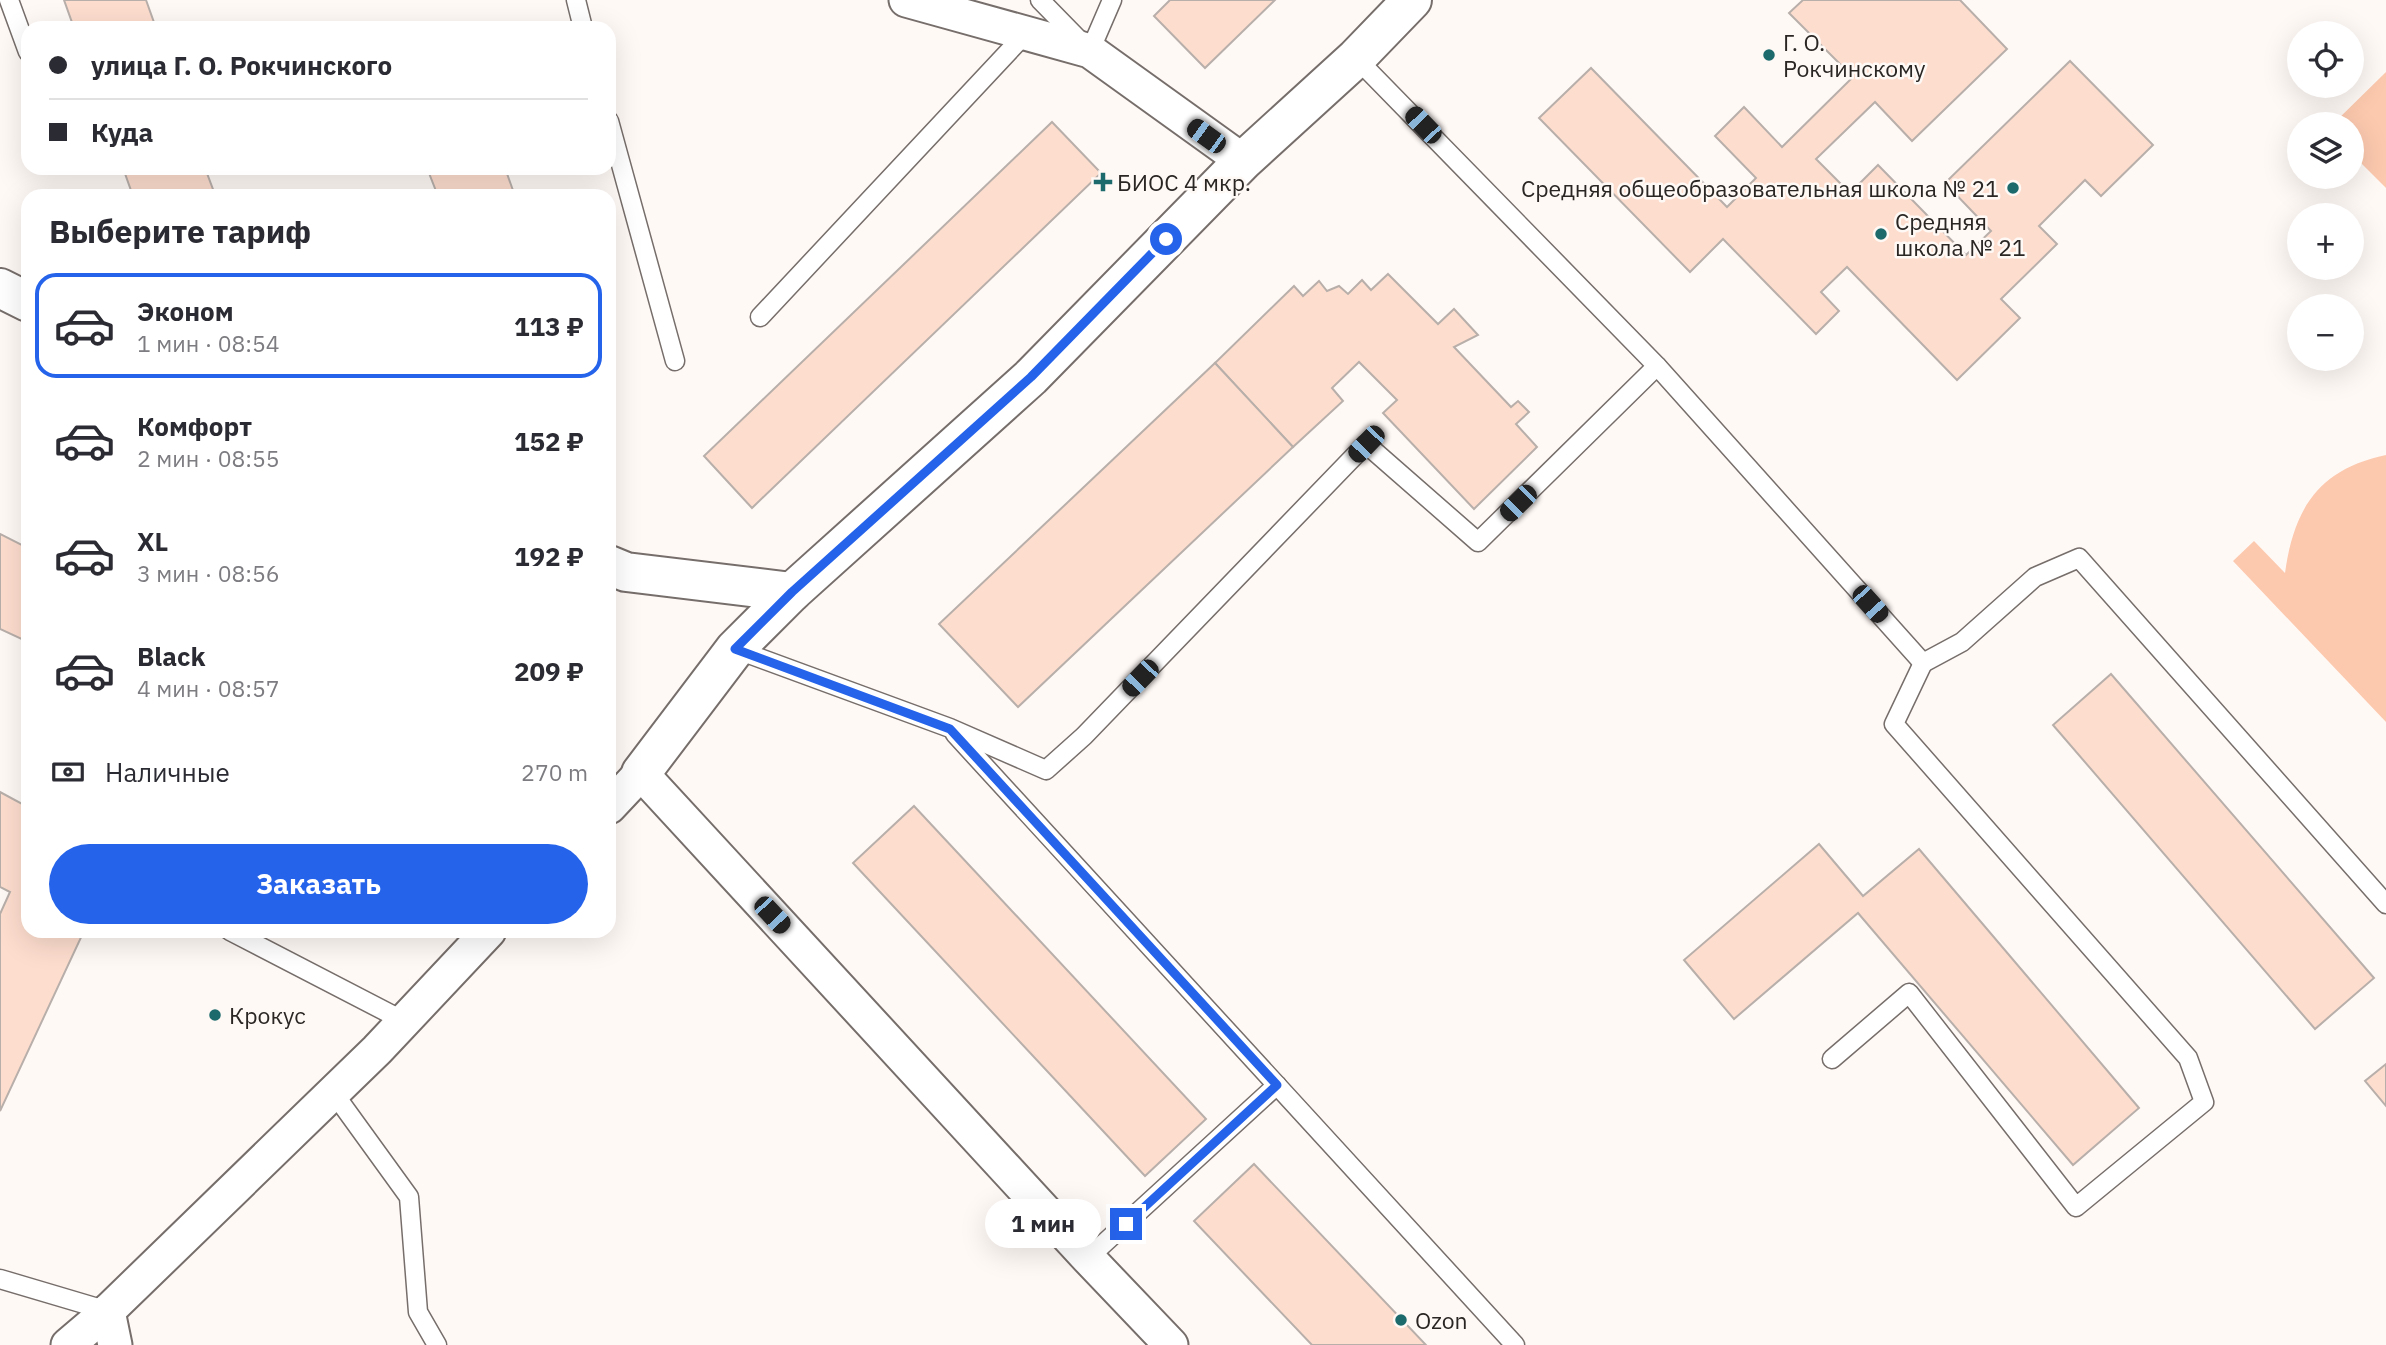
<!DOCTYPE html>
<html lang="ru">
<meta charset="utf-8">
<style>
body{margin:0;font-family:"IBM Plex Sans",sans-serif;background:#f2f2f3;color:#2b2b33;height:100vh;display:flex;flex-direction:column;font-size:26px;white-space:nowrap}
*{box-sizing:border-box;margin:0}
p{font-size:23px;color:#7c7c81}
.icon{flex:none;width:38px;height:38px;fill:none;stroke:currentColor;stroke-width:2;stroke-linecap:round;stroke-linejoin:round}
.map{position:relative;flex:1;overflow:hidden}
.sheet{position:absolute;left:21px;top:189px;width:595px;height:749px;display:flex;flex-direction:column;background:#fff;border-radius:21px;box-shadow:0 7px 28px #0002}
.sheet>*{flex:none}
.guide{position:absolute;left:21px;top:21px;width:595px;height:154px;border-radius:21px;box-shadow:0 7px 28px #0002;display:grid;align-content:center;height:154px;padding:0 28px;background:#fff}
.tools{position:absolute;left:2287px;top:21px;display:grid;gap:14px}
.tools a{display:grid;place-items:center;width:77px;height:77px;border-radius:50%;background:#fff;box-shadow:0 7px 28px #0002;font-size:35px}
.end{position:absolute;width:32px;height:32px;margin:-16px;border:9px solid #2563eb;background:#fff;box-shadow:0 0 0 4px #fff}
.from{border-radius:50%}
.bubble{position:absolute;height:49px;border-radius:24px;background:#fff;box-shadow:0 7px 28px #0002;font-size:23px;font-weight:800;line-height:49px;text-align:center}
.car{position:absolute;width:21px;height:42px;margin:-21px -10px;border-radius:9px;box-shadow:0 0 5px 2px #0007;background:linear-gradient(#222 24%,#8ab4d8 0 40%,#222 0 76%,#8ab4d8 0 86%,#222 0)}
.guide b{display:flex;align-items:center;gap:24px;height:66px;font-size:26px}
.guide b+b{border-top:2px solid #e1e1e2}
.guide i{width:18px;height:18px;background:#2b2b33}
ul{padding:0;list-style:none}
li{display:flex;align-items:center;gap:21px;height:105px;margin:0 14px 10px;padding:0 14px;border:4px solid transparent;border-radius:21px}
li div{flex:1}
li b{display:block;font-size:26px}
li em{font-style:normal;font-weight:800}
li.on{border-color:#2563eb}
li>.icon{width:63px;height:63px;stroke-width:1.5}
h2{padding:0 28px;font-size:32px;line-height:84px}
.pay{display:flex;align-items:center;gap:18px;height:77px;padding:0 28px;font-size:26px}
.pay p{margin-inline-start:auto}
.primary-button{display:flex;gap:14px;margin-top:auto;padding:14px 28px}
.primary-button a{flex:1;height:80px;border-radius:42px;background:#2563eb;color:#fff;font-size:28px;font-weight:800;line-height:80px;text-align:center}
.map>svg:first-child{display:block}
</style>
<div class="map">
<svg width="2386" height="1345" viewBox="0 0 2386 1345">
<rect width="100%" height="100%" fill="#fff9f6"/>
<g fill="#fcc9ae">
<path d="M2386,72v116l-34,-34v-30h-19z"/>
<path d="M2386,455v267l-153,-161 21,-20 31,32c9,-65 34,-104 101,-118z"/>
</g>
<g fill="#fdddce" stroke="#b8afaa" stroke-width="2">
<path d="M64,0h82l10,28h-82z"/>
<path d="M1170,0h105l-70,68 -51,-52z"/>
<path d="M1803,0h157l47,49 -95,92 -37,-39 -59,57 34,34 28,-28 88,90 25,-24 -46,-48 125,-122 83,84 -52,51 -16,-16 -46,46 18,18 -56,55 19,19 -63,62 -110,-113 -26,25 18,19 -23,23 -93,-95 -33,33 -151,-154 52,-50 136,139 29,-29 -41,-42 29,-29 38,40 71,-70 -64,-64z"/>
<path d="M1052,122l49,51 -349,335 -48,-52z"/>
<path d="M123,168h82l9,24 -10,4h-71z"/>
<path d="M427,168h78l10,28h-77z"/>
<path d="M1388,274l50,50 16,-15 24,26 -24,12 57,60 7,-6 11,11 -13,12 21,23 -63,62 -91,-96 14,-13 -38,-38 -27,26 11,13 -50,46 -78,-84 79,-77 9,10 16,-15 8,10 12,-5 9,8 14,-14 9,10z"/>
<path d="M1215,363l78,84 -275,260 -79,-83z"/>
<path d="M0,534l28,14v94l-28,-13z"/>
<path d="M2111,674l263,304 -59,51 -262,-304z"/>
<path d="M0,792l28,15v124h56l-84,180v-197l10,-22 -10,-5z"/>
<path d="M914,806l292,313 -61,57 -292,-313z"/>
<path d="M1819,844l44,52 56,-47 220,259 -66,57 -215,-252 -124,106 -50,-59z"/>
<path d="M2386,1064v42l-21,-25z"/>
<path d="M1254,1164l172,181h-114l-118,-124z"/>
</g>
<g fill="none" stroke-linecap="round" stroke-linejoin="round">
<g stroke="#766e6a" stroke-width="21">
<g id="service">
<path d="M9,0l19,52"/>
<path d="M576,0l7,28"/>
<path d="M1040,0l50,51 22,-51"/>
<path d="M1356,58l301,308 266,297 39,-21 73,-65 44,-19 307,346"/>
<path d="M609,121l66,240"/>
<path d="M760,317l266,-284"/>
<path d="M735,649l215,79 96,42 38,-34 282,-292 112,98 179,-176"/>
<path d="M955,734l560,611"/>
<path d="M230,931l174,90"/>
<path d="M1832,1059l77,-66 167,214 128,-105 -16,-44 -294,-334 29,-61"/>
<path d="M333,1092l76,105 9,115 19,33"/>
<path d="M1088,1258l189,-173"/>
<path d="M0,1279l108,32"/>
</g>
</g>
<g stroke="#766e6a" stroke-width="37">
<g id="minor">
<path d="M906,0l184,51 153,110"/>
<path d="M609,807l32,-34 447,485 83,87"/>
<path d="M108,1311l7,34"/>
<path d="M68,1345l40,-34 269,-261 112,-119"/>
</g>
</g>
<g stroke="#766e6a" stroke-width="42">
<g id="tertiary">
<path d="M0,288l28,14"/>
<path d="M609,565l17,7 166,20"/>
<path d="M641,773l94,-124 57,-57 239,-215 212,-216 113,-103 56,-58"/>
</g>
</g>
<use href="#service" stroke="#fff" stroke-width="18"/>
<use href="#minor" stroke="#fff" stroke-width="33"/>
<use href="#tertiary" stroke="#fff" stroke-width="38"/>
</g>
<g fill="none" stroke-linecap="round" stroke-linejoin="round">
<path stroke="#2563eb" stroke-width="9" d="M1126,1224l151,-139 -327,-356 -215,-80 57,-57 239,-215 135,-138"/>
</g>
<g fill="#1d6a6c" stroke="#fff9f6" stroke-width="2.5">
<circle cx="1769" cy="55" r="7"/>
<path d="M1099.5 171.5h7v7h7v7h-7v7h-7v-7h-7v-7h7z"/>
<circle cx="2013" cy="188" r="7"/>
<circle cx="1881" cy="234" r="7"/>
<circle cx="215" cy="1015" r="7"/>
<circle cx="1401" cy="1320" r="7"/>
</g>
<g text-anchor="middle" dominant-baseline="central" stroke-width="5" stroke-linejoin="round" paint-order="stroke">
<g font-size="23" fill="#292624" stroke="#fff9f6" text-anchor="start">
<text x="1783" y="42">Г. О.<tspan x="1783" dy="26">Рокчинскому</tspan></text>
<text x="1117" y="182">БИОС 4 мкр.</text>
<text x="1999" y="188" text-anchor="end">Средняя общеобразовательная школа № 21</text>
<text x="1895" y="221">Средняя<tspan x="1895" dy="26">школа № 21</tspan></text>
<text x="229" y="1015">Крокус</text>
<text x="1415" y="1320">Ozon</text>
</g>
</g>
</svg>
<div class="tools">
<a><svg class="icon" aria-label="locate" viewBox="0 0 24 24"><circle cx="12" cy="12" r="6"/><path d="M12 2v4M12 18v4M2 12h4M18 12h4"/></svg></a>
<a><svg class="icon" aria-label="layers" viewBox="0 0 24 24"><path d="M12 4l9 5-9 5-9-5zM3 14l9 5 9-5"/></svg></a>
<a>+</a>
<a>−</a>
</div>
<i class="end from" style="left:1166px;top:239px"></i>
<i class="end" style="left:1126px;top:1224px"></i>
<div class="bubble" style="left:985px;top:1199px;width:116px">1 мин</div>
<i class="car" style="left:1423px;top:125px;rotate:316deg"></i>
<i class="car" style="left:1206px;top:136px;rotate:306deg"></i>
<i class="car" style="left:1366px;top:444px;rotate:224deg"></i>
<i class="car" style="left:1518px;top:503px;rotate:225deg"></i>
<i class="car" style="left:1870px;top:604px;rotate:138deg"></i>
<i class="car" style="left:1140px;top:678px;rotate:224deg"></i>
<i class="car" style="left:772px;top:915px;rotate:137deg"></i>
<div class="guide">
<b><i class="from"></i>улица Г. О. Рокчинского</b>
<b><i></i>Куда</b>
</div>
<section class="sheet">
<h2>Выберите тариф</h2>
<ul>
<li class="on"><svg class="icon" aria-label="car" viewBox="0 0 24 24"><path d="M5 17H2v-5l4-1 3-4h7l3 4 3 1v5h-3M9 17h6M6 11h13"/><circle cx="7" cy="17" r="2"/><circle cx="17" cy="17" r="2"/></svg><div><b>Эконом</b><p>1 мин · 08:54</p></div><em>113 ₽</em></li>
<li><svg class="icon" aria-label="car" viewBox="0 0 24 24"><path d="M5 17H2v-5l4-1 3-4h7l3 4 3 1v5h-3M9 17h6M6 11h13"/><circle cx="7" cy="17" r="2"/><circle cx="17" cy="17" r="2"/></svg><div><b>Комфорт</b><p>2 мин · 08:55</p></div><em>152 ₽</em></li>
<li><svg class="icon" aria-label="car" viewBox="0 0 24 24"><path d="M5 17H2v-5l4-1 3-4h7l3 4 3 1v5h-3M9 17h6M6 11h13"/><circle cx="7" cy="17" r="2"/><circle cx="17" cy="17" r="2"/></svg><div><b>XL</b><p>3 мин · 08:56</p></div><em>192 ₽</em></li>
<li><svg class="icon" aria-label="car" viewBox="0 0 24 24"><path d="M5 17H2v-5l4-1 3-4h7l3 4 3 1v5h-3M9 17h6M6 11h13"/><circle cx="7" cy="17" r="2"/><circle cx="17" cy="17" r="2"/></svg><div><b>Black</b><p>4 мин · 08:57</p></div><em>209 ₽</em></li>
</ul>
<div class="pay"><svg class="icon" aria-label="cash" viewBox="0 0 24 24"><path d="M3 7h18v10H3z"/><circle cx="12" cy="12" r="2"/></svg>Наличные<p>270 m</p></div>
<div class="primary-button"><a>Заказать</a></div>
</section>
</div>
